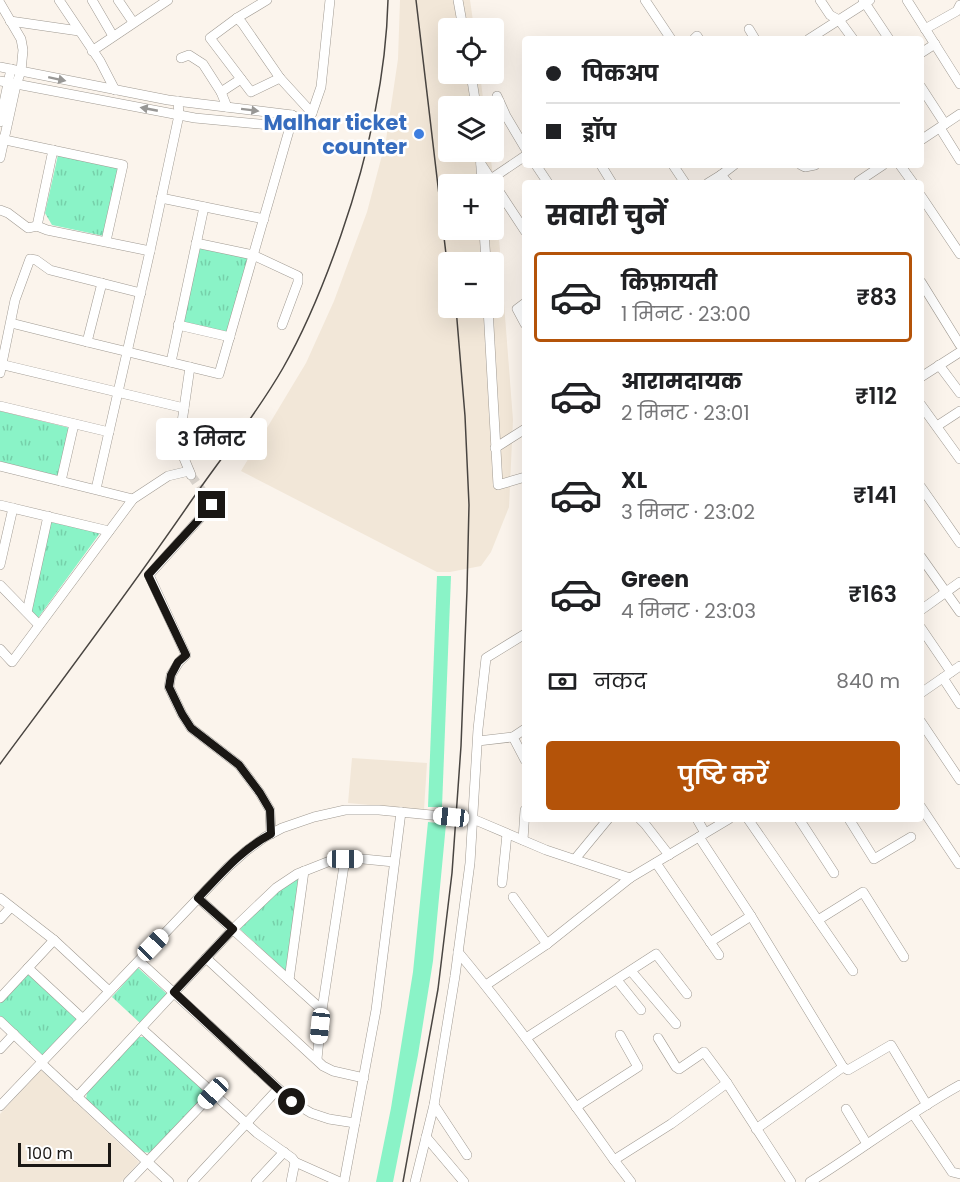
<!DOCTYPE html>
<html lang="hi">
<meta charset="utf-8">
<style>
body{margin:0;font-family:Poppins,"Noto Sans Devanagari",sans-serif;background:#f6f6f6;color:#202124;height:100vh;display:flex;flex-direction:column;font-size:22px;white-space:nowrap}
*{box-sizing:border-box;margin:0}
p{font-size:20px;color:#757577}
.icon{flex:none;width:33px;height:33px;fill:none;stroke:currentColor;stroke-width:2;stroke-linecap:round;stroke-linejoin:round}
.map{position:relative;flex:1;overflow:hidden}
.side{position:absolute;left:522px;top:180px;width:402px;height:642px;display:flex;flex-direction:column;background:#fff;border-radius:6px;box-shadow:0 6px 24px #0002}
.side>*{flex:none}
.guide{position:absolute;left:522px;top:36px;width:402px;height:132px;border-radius:6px;box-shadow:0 6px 24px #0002;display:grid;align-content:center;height:132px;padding:0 24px;background:#fff}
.buttons{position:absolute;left:438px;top:18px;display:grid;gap:12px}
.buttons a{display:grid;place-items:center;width:66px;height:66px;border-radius:6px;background:#fff;box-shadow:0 6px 24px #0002;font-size:30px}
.scale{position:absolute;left:18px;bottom:15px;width:93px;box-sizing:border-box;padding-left:6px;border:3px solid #1a1714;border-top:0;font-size:16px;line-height:21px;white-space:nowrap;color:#1a1714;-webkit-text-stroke:4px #fff;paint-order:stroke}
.end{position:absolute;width:27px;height:27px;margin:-14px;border:8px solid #1a1714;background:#fff;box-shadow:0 0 0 3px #fff}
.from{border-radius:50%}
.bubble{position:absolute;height:42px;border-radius:6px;background:#fff;box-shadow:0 6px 24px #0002;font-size:20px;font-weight:600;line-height:42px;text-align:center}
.car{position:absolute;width:18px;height:36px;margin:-18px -9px;border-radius:8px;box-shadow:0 0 4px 2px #0007;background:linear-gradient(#fff 24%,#345 0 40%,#fff 0 76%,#345 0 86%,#fff 0)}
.guide b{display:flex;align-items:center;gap:21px;height:57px;font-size:22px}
.guide b+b{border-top:2px solid #e0e0e0}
.guide i{width:15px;height:15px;background:#202124}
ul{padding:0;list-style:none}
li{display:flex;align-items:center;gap:18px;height:90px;margin:0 12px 9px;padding:0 12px;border:3px solid transparent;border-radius:6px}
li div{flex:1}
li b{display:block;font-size:22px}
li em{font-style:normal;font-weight:600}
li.current{border-color:#b45309}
li>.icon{width:54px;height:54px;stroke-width:1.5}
h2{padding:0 24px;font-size:27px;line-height:72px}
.pay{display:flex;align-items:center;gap:15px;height:66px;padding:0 24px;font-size:22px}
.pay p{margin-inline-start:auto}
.action{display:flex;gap:12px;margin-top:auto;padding:12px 24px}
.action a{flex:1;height:69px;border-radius:6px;background:#b45309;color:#fff;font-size:24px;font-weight:600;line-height:69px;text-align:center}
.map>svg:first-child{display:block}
</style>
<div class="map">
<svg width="960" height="1182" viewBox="0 0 960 1182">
<defs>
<pattern id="park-tufts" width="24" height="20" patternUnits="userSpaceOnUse" patternTransform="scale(1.5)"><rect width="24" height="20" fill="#8af3c7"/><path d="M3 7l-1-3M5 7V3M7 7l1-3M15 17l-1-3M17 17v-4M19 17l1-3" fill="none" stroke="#76d0aa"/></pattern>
</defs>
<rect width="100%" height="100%" fill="#fbf4ec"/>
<g fill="#f2e7d8" fill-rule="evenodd">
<path d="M400,0h70l4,28h-26v46h32l4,32h-36v46h42l6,47 17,221 -4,87 -18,45 -10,14 -31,6h-13l-196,-101 65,-108 28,-62 33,-89 19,-72 12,-81zM448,184h46v46h-46zM448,262h46v46h-46z"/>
<path d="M352,758l75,5 -3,47 -76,-7z"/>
<path d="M41,1070l98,92 -18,20h-121v-68z"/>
</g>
<g fill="#8af3c7">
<path d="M437,576h14l-9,231h-14z"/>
<path d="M428,822l18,2 -13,137 -15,94 -25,127h-17l15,-74 22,-136z"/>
</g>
<g fill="url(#park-tufts)">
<path d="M58,155l60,13 -14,68 -52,-11 -7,-12z"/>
<path d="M200,246l50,11 -22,77 -46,-11z"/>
<path d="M0,411l70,17 -11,48 -59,-14z"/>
<path d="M51,522l49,11 -62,85 -7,-6z"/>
<path d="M297,878l3,1 -12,94 -48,-44 34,-34z"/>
<path d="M138,968l29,26 -27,29 -28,-26z"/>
<path d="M28,973l49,46 -35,37 -42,-39v-14z"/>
<path d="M138,1037h7l58,52v8l-52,56 -8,-1 -57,-53 1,-6z"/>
</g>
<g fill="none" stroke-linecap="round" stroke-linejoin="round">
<path stroke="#d9d3cc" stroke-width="9" stroke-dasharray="9 4.5" stroke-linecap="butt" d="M191,475l21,30"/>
<g stroke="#a09a92" stroke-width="10">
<g id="minor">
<path d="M59,0l41,61 15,29"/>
<path d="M92,0l21,36"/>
<path d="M118,0l15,22"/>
<path d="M267,0l-30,18 -27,20 41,54 29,-14"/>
<path d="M458,0l5,28"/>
<path d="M645,0l26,39"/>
<path d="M820,0l10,15 9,5 14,19"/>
<path d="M863,0l26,39"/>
<path d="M907,0l53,84"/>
<path d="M0,3l21,36 2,11 -2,21 -5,14 -16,73"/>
<path d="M237,18l5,5 38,55 32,35"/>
<path d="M10,21l69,10"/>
<path d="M749,29l6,10"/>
<path d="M925,29l32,-18 3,-6"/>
<path d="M694,39l3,-3 2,3"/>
<path d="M809,39l61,-39"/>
<path d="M92,51l76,-51"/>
<path d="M921,53l14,-9"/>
<path d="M181,58l8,-3 14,9 18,28 6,15"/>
<path d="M0,67l168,33 124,15 4,2"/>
<path d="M471,74l5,32"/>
<path d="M0,81l195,37 95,9 22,-14 9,-26 9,-87"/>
<path d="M921,87l24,37"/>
<path d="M221,92l20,-13"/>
<path d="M497,96l9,20 19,32"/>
<path d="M0,122l11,-53"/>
<path d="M940,128l20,32"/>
<path d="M0,139l123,26 -17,76"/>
<path d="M921,140l39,-26"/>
<path d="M480,152l2,32"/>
<path d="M481,164l44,67"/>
<path d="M536,165l12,18"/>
<path d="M601,165l11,18"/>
<path d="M673,165l12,18"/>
<path d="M801,165l4,2 10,-2"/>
<path d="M900,165l13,18"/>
<path d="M721,175l13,-10"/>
<path d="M491,179l34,-23"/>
<path d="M708,183l13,-8 7,8"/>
<path d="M860,183l-1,-2 24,-16"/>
<path d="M921,196l39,58"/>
<path d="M161,198l103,21"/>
<path d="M0,210l8,3 20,15 9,-2 10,4 103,21"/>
<path d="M37,226l16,-76"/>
<path d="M484,230l2,32"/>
<path d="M196,243l57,12 45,21v6l-16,43"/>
<path d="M921,282l39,63"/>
<path d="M525,303l-8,6 8,15"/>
<path d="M488,308l10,177 27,-8"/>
<path d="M11,323l76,19 15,-59"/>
<path d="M178,325l52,12"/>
<path d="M87,342l132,32 71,-247 2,-12"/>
<path d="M171,362l33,-155"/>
<path d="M0,364l184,44"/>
<path d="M939,365l21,28"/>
<path d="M190,367l-9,62v22l10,24"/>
<path d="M0,373l15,-73 15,-41 6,1 14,10 91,23"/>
<path d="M921,377l39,-25"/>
<path d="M921,405l39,54"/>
<path d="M0,406l109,26"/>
<path d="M937,426l23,-15"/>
<path d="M495,448l30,-19"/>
<path d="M0,466l133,33"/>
<path d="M61,481l13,-57"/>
<path d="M921,487l39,56"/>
<path d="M96,489l54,-238 29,-136 -1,-14"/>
<path d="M0,505l109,26"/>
<path d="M212,505l-63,70 37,80 -7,7 -8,13 -2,12 13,27 9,14 48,37 21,28 10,17 1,24"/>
<path d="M921,557l39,55"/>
<path d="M0,565l13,-57"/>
<path d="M0,585l39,40"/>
<path d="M921,610l39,-28"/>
<path d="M27,612l21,-96"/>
<path d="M921,628l30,44"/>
<path d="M0,649l12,13 121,-163 35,-23 21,-5"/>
<path d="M943,678l17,26"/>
<path d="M921,693l39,-27"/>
<path d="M921,722l39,58"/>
<path d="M525,729l-12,8 12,23"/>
<path d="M478,741l35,-4"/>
<path d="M921,807l38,57h1"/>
<path d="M640,819l5,5 24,31"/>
<path d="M697,819l8,14"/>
<path d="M748,819l105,152"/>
<path d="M799,819l35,54"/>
<path d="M849,819l25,40 37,-22"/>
<path d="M699,837l52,79 92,151 5,3 43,-25 36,60"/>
<path d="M523,840l2,-30"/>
<path d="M575,859l33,-40"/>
<path d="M656,863l63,92"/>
<path d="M502,883l5,-49"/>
<path d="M513,897l34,47"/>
<path d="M0,898l54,42 55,51"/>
<path d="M198,898l124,112"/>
<path d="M0,919l11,-12"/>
<path d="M818,920l45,-28 41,65"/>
<path d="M710,942l41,-26"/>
<path d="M458,952c56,67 106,138 156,208l57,-36 56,-41 64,99"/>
<path d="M206,958l117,108 10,5 31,7"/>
<path d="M139,961l154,141 18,11 18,6 26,4"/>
<path d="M28,968l55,51"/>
<path d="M631,971l45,53"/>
<path d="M289,980l15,-109"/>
<path d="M617,980l24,30"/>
<path d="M486,985l61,-41 83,-66"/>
<path d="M0,998l54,-58"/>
<path d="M0,1021l42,40"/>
<path d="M141,1028l116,105 35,25 3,4 -4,20"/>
<path d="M526,1038l130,-84 31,40"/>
<path d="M658,1038l18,29 3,2 25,-17 23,31"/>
<path d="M0,1049l14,-15"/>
<path d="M317,1059l5,-49 23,-151"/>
<path d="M41,1063l128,119"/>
<path d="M77,1097l156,-168 43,-41 21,-14 38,-15h28l31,3"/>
<path d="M434,1105l33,50"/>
<path d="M0,1106l228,-239 18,-16 19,-14 17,-9 32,-11 31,-7h34l94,9 73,31 84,28 99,-59"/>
<path d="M576,1107l62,-40 -18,-32"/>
<path d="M846,1109l21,35"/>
<path d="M913,1114l37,55 2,3 8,2"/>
<path d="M756,1129l87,-62"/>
<path d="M426,1137l38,45"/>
<path d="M614,1160l17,22"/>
<path d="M295,1162l45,20"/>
<path d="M128,1182l85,-89"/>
<path d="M192,1182l86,-93"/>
<path d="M256,1182l28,-30"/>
<path d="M344,1182l32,-172 25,-198"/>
<path d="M415,1182l19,-77 21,-129 15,-113 8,-134 8,-71 39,-24"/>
<path d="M810,1182c50,-31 97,-68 150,-97"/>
</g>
</g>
<use href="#minor" stroke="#fff" stroke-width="9"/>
<g stroke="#494541" stroke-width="1.5">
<path d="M416,0l32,271"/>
<path d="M0,764c63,-85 127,-170 187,-257 32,-47 68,-90 96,-139 24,-42 42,-87 58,-133 26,-75 45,-155 47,-235"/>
<path d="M403,1182l35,-193 14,-116 9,-127 6,-156 2,-85 -4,-89 -9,-108"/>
</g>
</g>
<defs><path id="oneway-solid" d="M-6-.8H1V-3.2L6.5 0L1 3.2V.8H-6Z" transform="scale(1.5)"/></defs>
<g fill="#989795">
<use href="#oneway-solid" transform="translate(57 79) rotate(12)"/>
<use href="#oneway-solid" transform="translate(149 109) rotate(-169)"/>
<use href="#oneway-solid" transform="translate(250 110) rotate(7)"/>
</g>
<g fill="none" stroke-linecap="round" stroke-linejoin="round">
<path stroke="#1a1714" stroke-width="8" d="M212,505l-64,70 38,80 -8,7 -7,13 -2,12 13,27 9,14 48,37 21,28 10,17 1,24c-29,15 -50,40 -73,64l35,31 -59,63 118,110"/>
</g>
<circle fill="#3f7fe0" stroke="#fff" stroke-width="2" cx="419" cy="134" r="6"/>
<g text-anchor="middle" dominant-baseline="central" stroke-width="5" stroke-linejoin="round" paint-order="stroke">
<g font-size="21" font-weight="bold" fill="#366cbe" stroke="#fff" text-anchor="end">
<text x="407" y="122">Malhar ticket<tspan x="407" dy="24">counter</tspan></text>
</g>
</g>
</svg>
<div class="buttons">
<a><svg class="icon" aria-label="locate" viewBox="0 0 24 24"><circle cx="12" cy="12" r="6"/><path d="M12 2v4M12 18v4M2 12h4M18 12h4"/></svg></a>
<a><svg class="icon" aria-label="layers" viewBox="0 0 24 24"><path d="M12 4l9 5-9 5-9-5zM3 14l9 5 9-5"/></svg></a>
<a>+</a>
<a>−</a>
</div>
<div class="scale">100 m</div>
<i class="end from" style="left:292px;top:1102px"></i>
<i class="end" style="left:212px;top:505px"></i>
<div class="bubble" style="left:156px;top:418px;width:111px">3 मिनट</div>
<i class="car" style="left:451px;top:817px;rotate:276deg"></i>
<i class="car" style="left:345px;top:859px;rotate:90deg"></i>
<i class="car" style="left:153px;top:945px;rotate:44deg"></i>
<i class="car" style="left:320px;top:1026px;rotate:186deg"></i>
<i class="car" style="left:213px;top:1093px;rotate:223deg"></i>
<div class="guide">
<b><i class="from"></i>पिकअप</b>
<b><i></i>ड्रॉप</b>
</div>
<section class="side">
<h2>सवारी चुनें</h2>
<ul>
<li class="current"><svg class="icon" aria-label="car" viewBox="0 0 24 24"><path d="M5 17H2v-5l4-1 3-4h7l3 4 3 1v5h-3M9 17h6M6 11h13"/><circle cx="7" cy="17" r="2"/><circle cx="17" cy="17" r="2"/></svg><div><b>किफ़ायती</b><p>1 मिनट · 23:00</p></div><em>₹83</em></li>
<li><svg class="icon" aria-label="car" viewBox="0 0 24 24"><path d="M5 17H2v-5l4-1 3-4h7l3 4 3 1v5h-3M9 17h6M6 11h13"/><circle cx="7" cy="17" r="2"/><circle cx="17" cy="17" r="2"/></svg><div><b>आरामदायक</b><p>2 मिनट · 23:01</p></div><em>₹112</em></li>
<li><svg class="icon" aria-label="car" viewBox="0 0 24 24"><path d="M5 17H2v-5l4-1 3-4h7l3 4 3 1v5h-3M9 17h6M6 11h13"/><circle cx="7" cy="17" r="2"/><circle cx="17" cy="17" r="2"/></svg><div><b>XL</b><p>3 मिनट · 23:02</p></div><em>₹141</em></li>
<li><svg class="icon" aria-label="car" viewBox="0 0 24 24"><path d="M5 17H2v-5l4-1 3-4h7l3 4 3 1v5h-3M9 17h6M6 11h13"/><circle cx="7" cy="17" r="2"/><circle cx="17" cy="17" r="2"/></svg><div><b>Green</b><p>4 मिनट · 23:03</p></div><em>₹163</em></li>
</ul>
<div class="pay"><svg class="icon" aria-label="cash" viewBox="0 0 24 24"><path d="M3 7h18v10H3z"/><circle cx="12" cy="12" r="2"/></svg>नकद<p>840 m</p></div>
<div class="action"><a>पुष्टि करें</a></div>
</section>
</div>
